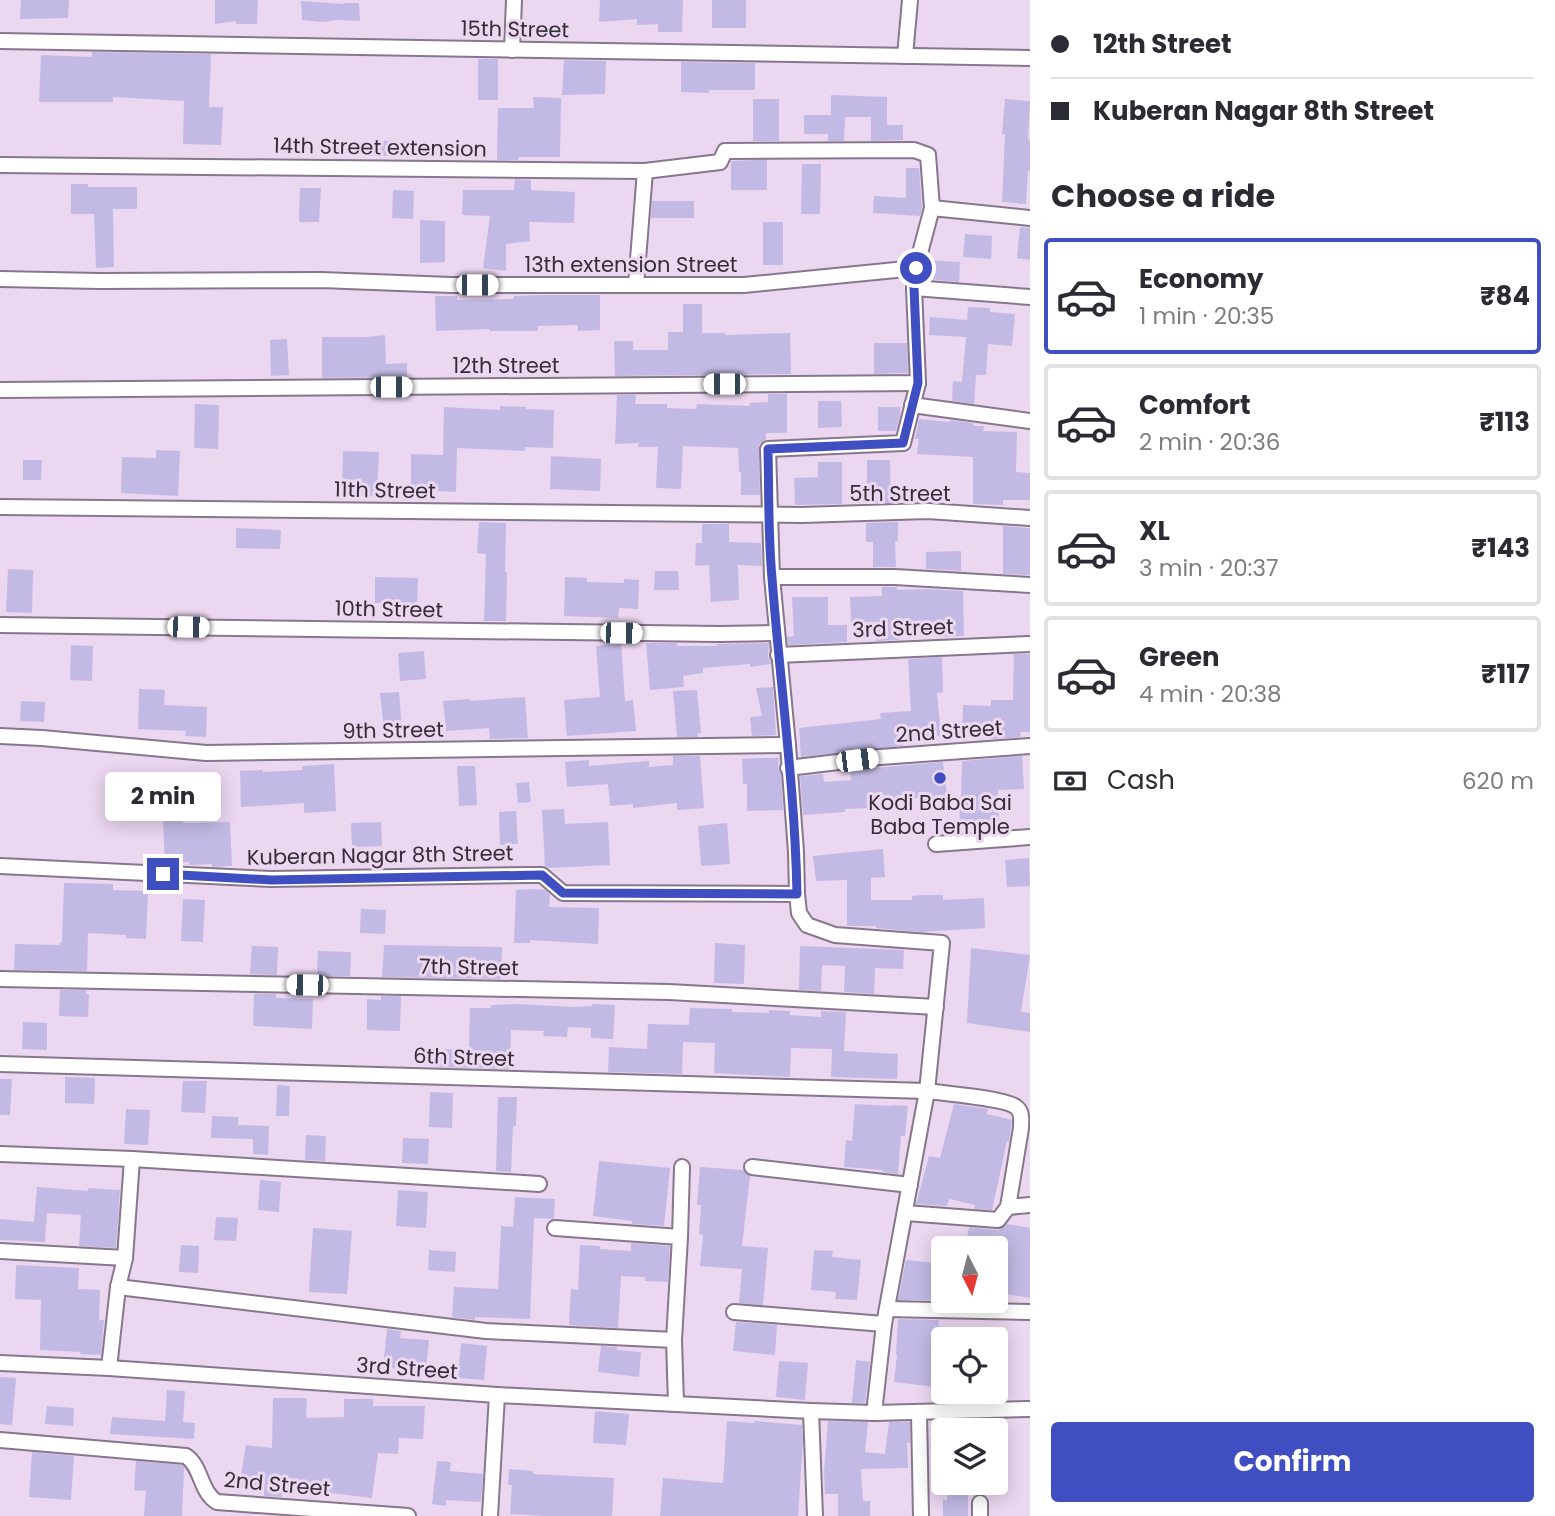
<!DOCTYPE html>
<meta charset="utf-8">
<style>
body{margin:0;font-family:Poppins,sans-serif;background:#f7f7f7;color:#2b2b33;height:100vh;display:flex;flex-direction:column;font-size:26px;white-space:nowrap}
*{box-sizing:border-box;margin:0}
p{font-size:23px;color:#7c7c81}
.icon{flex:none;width:38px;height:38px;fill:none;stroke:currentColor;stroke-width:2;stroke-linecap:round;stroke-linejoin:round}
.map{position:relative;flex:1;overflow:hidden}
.sheet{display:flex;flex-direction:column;background:#fff;width:525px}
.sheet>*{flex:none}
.guide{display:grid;align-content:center;height:154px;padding:0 21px;background:#fff}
.needle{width:46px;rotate:174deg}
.tools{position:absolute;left:931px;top:1236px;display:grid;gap:14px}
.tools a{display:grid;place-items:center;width:77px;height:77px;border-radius:7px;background:#fff;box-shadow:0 4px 18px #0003;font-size:35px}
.end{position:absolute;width:32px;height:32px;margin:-16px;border:9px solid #3f4ec1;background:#fff;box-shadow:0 0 0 4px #fff}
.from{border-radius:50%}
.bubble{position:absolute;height:49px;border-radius:7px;background:#fff;box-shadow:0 4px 18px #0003;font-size:23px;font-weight:700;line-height:49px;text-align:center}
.car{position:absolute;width:21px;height:42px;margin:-21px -10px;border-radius:9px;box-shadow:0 0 5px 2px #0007;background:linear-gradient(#fff 24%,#345 0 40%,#fff 0 76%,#345 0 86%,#fff 0)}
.guide b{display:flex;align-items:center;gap:24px;height:66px;font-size:26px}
.guide b+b{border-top:2px solid #e1e1e2}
.guide i{width:18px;height:18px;background:#2b2b33}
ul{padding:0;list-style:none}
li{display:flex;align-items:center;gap:21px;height:116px;margin:0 14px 10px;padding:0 7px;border:4px solid #e1e1e2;border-radius:7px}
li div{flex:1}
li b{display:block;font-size:26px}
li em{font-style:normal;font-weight:700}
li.selected{border-color:#3f4ec1}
li>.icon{width:63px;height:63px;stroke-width:1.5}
h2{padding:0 21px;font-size:32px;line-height:84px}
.pay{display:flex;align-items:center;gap:18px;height:77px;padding:0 21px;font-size:26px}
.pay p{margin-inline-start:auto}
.primary-button{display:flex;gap:14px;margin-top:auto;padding:14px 21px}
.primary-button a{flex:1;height:80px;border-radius:7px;background:#3f4ec1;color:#fff;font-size:28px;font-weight:700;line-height:80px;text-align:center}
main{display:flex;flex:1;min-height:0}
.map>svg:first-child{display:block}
</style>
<main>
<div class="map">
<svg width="1030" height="1516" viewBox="0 0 1030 1516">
<rect width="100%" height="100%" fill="#ebd7f0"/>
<g fill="#c2bae4">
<path d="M21,0h48l-1,18 -48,1z"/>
<path d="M215,0h43l-1,24h-21v-3l-21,3z"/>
<path d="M600,0h83l-1,32h-24v-8l-21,1v-6l-38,3z"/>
<rect x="712" y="0" width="34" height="28"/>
<path d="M301,1l43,3v-1h15l1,18 -24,-1 -13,2 -21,-2z"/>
<path d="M92,52l119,2 -2,53h14l-2,38 -38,-1 1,-43 -71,-4v5h-74l2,-47 51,2z"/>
<rect x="478" y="59" width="20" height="41"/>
<path d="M564,60l42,1 -1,33 -43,1z"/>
<path d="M681,62l74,1v27h-46v3l-28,-1z"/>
<path d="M831,95l56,2v28h16v15l-32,1v-24h-26l-1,24h-16v-7h-24v-19h27z"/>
<path d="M533,97l28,1 -1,59h-42v3h-21l1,-52h36z"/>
<rect x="753" y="99" width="26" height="42"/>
<path d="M1005,99l25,2 -2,38 2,1v31h-2l-2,33 -24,-2 3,-68h-3z"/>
<rect x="372" y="141" width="23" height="15"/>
<path d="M753,160h14v30h-36v-29z"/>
<path d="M802,164h19l-1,50h-19z"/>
<path d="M906,168h13l3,39 -2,9 -47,-3 1,-17 32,2z"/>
<path d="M515,179l16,1v10l44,2 -1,31 -45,-1 1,19 -24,3v27l-23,-3 7,-52 -28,-1 1,-25h51z"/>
<path d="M71,184h17v3h49v22h-24l1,58 -18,1 -2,-54h-23z"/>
<path d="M300,188h21l-2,34h-20z"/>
<path d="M393,190l21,1 -1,28 -21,-1z"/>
<path d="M652,201h42v17h-43z"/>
<path d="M420,220l25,1v41l-25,1z"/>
<rect x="763" y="222" width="20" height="43"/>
<path d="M1020,227l10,1v32l-13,-2z"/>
<path d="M965,234l27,2 -1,23 -28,-2z"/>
<path d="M928,260l32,2 -1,20 -33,-3z"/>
<path d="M543,295h57v35l-22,1v-6l-40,1v5h-48l-1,-2 -53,2 -1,-35h22v4l57,-1v-3z"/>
<path d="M683,304h19v29h23v2l65,-2 1,41 -176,2 -1,-35h19v9h35v-18h15z"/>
<path d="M968,307l22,1v4l25,2 -3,32 -24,-2 -2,31h-10l-2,29 -22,-3 1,-20 9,1 4,-45 -37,-2 1,-18 37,3z"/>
<path d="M385,335l1,29 21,-1v14l-85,1v-41h44z"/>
<path d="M287,339l2,36 -18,1 -1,-36z"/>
<path d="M874,343h33l1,30 -34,1z"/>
<path d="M768,394h19v39h-21v7l-7,5 1,50h-19v-23h-2l-1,-24 -55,-2 -2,43 -25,-1 2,-41h-20l1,-4 -24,1 2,-49h19l-1,9h32v4l29,1 1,-5 53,2 -1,-3 19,-1z"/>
<path d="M818,401h23l1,26 -24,1z"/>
<path d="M195,404l24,1 -1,44 -24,-1z"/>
<path d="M500,406l26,1v2l28,1 -1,38 -28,-1v4l-68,-3 -1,44 -20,-1v-2l-25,-1v-34l32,1 1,-48 56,3z"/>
<path d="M878,407h22v8l-4,16h-18z"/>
<path d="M919,419l31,3v-2l23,3v3h11l-1,5 34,1 -1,40 14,1v27h-27v5l-30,-1v-47l-56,-3 2,-15h-4z"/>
<path d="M156,450l24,1 -2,45 -57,-3 1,-36 34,1z"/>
<path d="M343,451l36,1 -2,44 -35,-1z"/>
<path d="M551,456l50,3 -1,32 -50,-2z"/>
<path d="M23,460h19l-1,20h-18z"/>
<path d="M867,460h23l1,43h-24z"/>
<path d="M818,462h24v42l-47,1 -1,-27 24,-1z"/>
<path d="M479,522l27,1 -1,49h2l-1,49h-22l2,-67 -9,-1z"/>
<path d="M898,522v19h-3l1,26h-23v-25h-7v-19z"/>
<path d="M702,524h27v18l32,1 1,23 -24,-1 1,35 -28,2 -2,-37 -14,1 1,-23h6z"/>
<path d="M1003,526l27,2v47l-27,-1z"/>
<path d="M236,528l45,2 -1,19 -44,-1z"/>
<path d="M961,551v20l-35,-2v-17z"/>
<path d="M8,569l25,1 -1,43 -26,-1z"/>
<path d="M655,571h23l1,19h-25z"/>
<path d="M375,577l43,1 -1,26 -42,-1z"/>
<path d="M565,577l22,1v4l37,1v-4l15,1 -1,29 -19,-1 -1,10 -54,-2z"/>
<path d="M882,587h15v3l29,-1 37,2 1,45 -25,1 -1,-12 -39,1v14l-23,1v-19h-25l-1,-25 32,-1z"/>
<path d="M792,597h36v28h19v17l-59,3 -1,-8 7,-1z"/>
<path d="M621,643l4,58 8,-1 3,31 -69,5 -3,-36 36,-3 -4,-51z"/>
<path d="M646,643h31v3h39l1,-2 52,-1 -1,13 3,8 -21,3v-3l-47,4v5l-20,3 1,11 -34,3z"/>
<path d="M71,645l22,1 -1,35 -22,-1z"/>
<path d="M424,651l2,28 -26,2 -2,-28z"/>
<path d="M1014,654h16v78h-10l1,5 -30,2v-5h-29l1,-29 28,1v-6h22z"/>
<path d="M942,657l1,35 -6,1 4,43 -38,5v5l-102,11 -2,-29 82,-9 -1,-6 31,-2 -3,-52z"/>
<path d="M773,687l3,48 -24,1 -2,-19 12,-1 -6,-28z"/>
<path d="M139,689l26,1 -1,15 43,2 -1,30 -21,-1 1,-5 -48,-2z"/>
<path d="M697,690l4,43h-3v4h-21l-4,-46z"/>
<path d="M399,692l3,38 -18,1 -4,-38z"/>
<path d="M525,697l3,41 -38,1 -1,-11 -43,3 -3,-30 27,-2v2z"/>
<path d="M21,701l24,1 -1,20 -24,-1z"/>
<path d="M673,756h27l4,52 -27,2v-7l-44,5v-4l-23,2 -2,-22 -41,3 -2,-25 24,-2v6l60,-5v6l24,-2z"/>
<path d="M1022,756l2,33 -26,1 1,32 -39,1 -1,-21h2l1,-41z"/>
<path d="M760,758h19l-1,10 3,6 2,36 -36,1v-27h-4l-1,-25z"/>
<path d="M943,762l4,33 -14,1v1l-64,4v7l-24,1v3l-42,3 -3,-39 23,-2 1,8 27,-2 -1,-10z"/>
<path d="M334,764l2,47 -32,2v-10l-63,4 -1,-36 23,-1v2l39,-2v-4z"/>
<path d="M457,766h18l2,39 -18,1z"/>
<path d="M529,782l2,20 -13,1 -2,-20z"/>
<path d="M564,809l1,15 43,-2 2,43 -61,3 -4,-2 -3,-56z"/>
<path d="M516,811l2,33 -18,1 -1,-33z"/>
<path d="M183,820v3l47,-1 2,44 -20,1v-3l-23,1v-3l-24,1 -2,-42z"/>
<path d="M381,822l1,24 -30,1 -1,-24z"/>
<path d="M727,823l3,41 -29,2 -3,-40z"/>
<path d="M883,849l2,28 -14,1v22h41v-4l12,-1h19v5l41,-2 1,30 -65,4 -44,-4v-2h-29v-46l-31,1 -3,-25z"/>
<path d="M1029,858l1,28 -23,1 -2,-27z"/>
<path d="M64,883l49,1v6l35,1 -2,48 -20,-1v-3l-38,-2 -1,38 -73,-1 1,-26 45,1v-2h2z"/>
<path d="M535,889l10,1 5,4 -1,13 50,1 -1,36 -68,-4v3h-16l2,-53z"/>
<path d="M183,899l22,1 -2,42 -22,-1z"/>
<path d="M361,909l25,1 -1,24 -25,-1z"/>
<path d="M715,943l30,2 -1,39 -30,-1z"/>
<path d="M384,945l118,2 -1,32 -119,-2z"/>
<path d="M252,946l26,1 -1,28 -27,-1z"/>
<path d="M800,946l104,4 -1,19 -28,-1 -1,26 -30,-2 1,-26 -23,-1 -1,26 -22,-1z"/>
<path d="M971,948l59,7 -9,57 9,1v19l-63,-9z"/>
<path d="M318,951l33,1 -1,24h-33z"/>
<path d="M60,990h26v4h3l-1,23 -29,-1z"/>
<path d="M254,994h22v4l37,1 -1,30 -59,-3z"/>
<path d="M381,996h20l-1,35 -33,-1v-31l14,1z"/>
<path d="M517,1004l58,3 17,-1v-2l23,1 -2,34 -22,-1v-10l-23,-1 -1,10 -24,-1 1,-5 -33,-1 -1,39 -71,-2 1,-18 29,1 1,-42h21v-3z"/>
<path d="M690,1008l42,1v3l37,1v-3l21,1v4l31,2v-6l25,1 -2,39 54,3 -1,25 -66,-2 1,-28 -41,-1 -1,29 -76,-4 1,-30 -32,-1 -1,32 -74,-2 1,-25 38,2 1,-25 41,1z"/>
<path d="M23,1022l24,1v27l-25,-1z"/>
<path d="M65,1077l30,1 -1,26 -29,-1z"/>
<path d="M0,1079h12l-2,36h-10z"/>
<path d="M183,1081h24l-2,32 -24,-1z"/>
<path d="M277,1085l13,1 -1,30h-13z"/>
<path d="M430,1092l23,1 -1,35 -23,-1z"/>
<path d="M498,1097h19l-1,29h-3l-2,46 -15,-1z"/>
<path d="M855,1104l37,2v-1l16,1 -3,30h-4l-3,38 -15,-2v-2l-39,-3 2,-27 6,1z"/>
<path d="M954,1104l34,5 -1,5 25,6 -3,22 -2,-1 -15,69 -18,-1 1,-4 -26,-6 -2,7 -31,-2 13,-48 11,2z"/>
<path d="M126,1109l24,1 -2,35 -24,-1z"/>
<path d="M212,1116l26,1v8l31,1 -1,29 -15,-1v-15l-42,-1z"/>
<path d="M306,1135l20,1 -1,25 -20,-1z"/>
<path d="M403,1138l26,1 -1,25 -26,-1z"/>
<path d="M599,1161l71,7 -6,58 -32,-2v-3l-39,-5z"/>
<path d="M700,1167l43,3 7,6 -8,70 26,2 -5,57 -24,-2 3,-34 -42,-3 3,-31 -4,-1 2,-29h-4z"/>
<path d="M260,1180l21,2 -2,30 -21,-2z"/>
<path d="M37,1187l51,4v-3l32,2 -4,58 -37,-2 2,-31 -34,-2 -2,29 -45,-2v-21l34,3z"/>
<path d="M398,1190l30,2 -2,36 -30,-2z"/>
<path d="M515,1197l40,2 -1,20 -20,-1 -4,101 -55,-2v3l-23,-3 2,-30 44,2 3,-63 12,1z"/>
<path d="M216,1217l22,1 -2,23 -22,-1z"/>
<path d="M1007,1224l23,4v70l-34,-6v-44h-31l4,-21 29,3 4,-2z"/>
<path d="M313,1228l39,3 -5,63 -38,-2z"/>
<path d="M631,1243l39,3 -2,36 -23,-1v-4l-24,-1 -3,52 -49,-3 2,-36 7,1 2,-45 20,1v3l31,2z"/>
<path d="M181,1245l18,1 -1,27 -19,-1z"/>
<path d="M429,1250l27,2 -1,20 -27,-2z"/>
<path d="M814,1250l19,1 -1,6 29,3 -4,40 -22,-1 1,-7 -25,-2z"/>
<path d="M906,1260l30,3 -5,37h9h-42z"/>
<path d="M16,1265l63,3 -1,21 22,1 -1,30h5l-3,35 -21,-1 1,-2 -41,-2 1,-50 -26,-1z"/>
<path d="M898,1319l41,1 -1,6 5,1v61l-49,-6 3,-27h-1z"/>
<path d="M736,1322l41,3 -2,30 -42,-4z"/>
<path d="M387,1329l14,2 -1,7 29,2 -3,31 -43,-4z"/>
<path d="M461,1343l26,3 -3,34 -26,-2z"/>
<path d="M601,1346l16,1v3l24,2 -2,25 -41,-5z"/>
<path d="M856,1360l14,2 -5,41h-13z"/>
<path d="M779,1361l29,2 -3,37 -29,-3z"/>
<path d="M0,1377l16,1 -4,47 -12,-1z"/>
<path d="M167,1390l18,1 -2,31 12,1 -1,16 -84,-5 2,-17 53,4z"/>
<path d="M273,1398h34l-1,20 38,-1v-18h29v7h52l-2,33 -24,-1 -1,16 -20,-1 -6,45 -41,-5v2l-43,-5 -1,4 -5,-1v4l-18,-1v-5l-25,-4 7,-42 26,3z"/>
<path d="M47,1406l27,2 -1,18 -28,-2z"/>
<path d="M595,1411l34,3 -3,31 -33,-2z"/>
<path d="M973,1420v10h-37v-9z"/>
<path d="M727,1421l27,2v-2l48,4 1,16 -5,75h-138l3,-38 60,5z"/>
<path d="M828,1421l40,1 -3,30 20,2 4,-32h21v21h-3l1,25 -47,1 2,32h7v15h-32v-22h-13l-1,-22z"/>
<path d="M32,1452l42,4 -3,44 -42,-3z"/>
<path d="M136,1461l46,4 2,2 -2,49h-38l2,-25 -12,-1z"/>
<path d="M437,1461l14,1 -1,9 33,3 -2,28 -35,-2v6l-14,-2z"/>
<path d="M509,1469l24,2v3l81,4 -2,38h-66l-36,-2 2,-29h-4z"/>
<path d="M948,1482h49v12l-29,-1v23h-25v-16h4z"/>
</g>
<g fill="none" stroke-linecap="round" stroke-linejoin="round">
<g stroke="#88768c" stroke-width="18">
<g id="minor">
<path d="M0,41l1030,17"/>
<path d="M512,50l2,-50"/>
<path d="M905,56l5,-56"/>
<path d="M0,165l645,6 -9,114"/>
<path d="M645,171l75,-9 5,-11 189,-1 14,5 4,53"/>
<path d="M916,268l16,-60 98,10"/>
<path d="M0,279l99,2 222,-1 130,5h293l172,-17 -2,20 116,9"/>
<path d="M0,390l918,-7 -4,-95"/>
<path d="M912,405l118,16"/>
<path d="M0,507l802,8 126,-4 102,7"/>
<path d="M772,577h123l135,8"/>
<path d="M0,625l719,9 58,-1"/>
<path d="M778,655l252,-11"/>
<path d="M0,736l42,2 164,15 582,-8"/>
<path d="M788,768l92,-11 150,-11"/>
<path d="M936,844l94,-7"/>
<path d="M0,866l271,13 259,-4h12l21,18 234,1"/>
<path d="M0,979l669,13 267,15"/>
<path d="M0,1064l927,27c16,2 80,8 89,16 7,5 5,14 5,21l-13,79"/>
<path d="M0,1154l132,5 407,25"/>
<path d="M752,1167l158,18"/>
<path d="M906,1213l92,7 10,-13 22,-2"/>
<path d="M555,1228l125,9 -6,103 2,64"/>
<path d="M680,1237l2,-70"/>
<path d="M0,1251l125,7"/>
<path d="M118,1287l368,44 188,9"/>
<path d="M887,1309l143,3"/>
<path d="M734,1312l150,12"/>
<path d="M0,1363l109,5 388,27 314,16 63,2 156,-4"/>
<path d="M109,1368l9,-81 7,-29 7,-99"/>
<path d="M811,1411l4,105"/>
<path d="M919,1412l2,104"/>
<path d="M874,1413l10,-89 43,-233 15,-148 -107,-8 -28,-10 -8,-12 -2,-19 -1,-42 -8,-107 -16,-168 -4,-128 135,-6 15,-60"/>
<path d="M0,1440l186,16c16,11 14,36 31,46l191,14"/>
<path d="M980,1503v13"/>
<path d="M490,1516l7,-121"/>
</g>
</g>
<use href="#minor" stroke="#fff" stroke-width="14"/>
</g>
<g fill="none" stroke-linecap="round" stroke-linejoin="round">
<path stroke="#3f4ec1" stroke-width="9" d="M163,874l108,6 271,-5 21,18 234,1c-2,-106 -17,-211 -25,-316 -4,-43 -3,-86 -4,-129l135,-6 15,-60 -4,-95 2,-20"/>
</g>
<circle fill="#3f4ec1" stroke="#ebd7f0" stroke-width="2.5" cx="940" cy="778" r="7"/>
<g text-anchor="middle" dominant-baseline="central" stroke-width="6" stroke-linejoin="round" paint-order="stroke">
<g font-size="21" fill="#352d37" stroke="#ebd7f0">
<text transform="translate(515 29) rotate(1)">15th Street</text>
<text transform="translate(380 147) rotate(1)">14th Street extension</text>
<text x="631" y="264">13th extension Street</text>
<text x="506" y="365">12th Street</text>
<text transform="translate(385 490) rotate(1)">11th Street</text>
<text x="900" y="493">5th Street</text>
<text transform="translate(389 609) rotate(1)">10th Street</text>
<text transform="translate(903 628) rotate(-2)">3rd Street</text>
<text transform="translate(393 730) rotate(-1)">9th Street</text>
<text transform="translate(949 731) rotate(-4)">2nd Street</text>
<text transform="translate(380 855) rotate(-1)">Kuberan Nagar 8th Street</text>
<text transform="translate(469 967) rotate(1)">7th Street</text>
<text transform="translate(464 1057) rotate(2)">6th Street</text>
<text transform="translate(407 1368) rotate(4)">3rd Street</text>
<text transform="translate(277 1484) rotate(5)">2nd Street</text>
</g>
<g font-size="21" fill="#352d37" stroke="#ebd7f0">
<text x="940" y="802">Kodi Baba Sai<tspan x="940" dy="24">Baba Temple</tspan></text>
</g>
</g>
</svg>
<div class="tools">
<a><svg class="needle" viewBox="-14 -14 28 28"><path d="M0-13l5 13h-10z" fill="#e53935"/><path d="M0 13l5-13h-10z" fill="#7c7c81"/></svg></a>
<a><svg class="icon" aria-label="locate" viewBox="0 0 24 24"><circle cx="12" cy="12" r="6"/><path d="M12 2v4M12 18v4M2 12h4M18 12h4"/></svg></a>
<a><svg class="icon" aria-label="layers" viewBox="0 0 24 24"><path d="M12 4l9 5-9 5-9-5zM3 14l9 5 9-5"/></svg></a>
</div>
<i class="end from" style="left:916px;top:268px"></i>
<i class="end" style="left:163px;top:874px"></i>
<div class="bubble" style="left:105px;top:772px;width:116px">2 min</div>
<i class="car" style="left:477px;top:285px;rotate:90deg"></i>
<i class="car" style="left:724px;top:384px;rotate:270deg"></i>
<i class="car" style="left:391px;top:387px;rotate:90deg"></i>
<i class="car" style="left:188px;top:627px;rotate:91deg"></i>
<i class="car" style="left:621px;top:633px;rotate:91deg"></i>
<i class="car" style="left:857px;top:760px;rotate:83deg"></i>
<i class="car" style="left:307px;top:985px;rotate:271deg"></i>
</div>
<section class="sheet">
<div class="guide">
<b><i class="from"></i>12th Street</b>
<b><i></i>Kuberan Nagar 8th Street</b>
</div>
<h2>Choose a ride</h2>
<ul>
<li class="selected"><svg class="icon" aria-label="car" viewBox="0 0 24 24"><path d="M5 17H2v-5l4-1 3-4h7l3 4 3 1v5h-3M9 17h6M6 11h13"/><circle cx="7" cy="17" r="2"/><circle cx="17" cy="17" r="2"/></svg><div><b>Economy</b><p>1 min · 20:35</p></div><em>₹84</em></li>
<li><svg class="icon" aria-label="car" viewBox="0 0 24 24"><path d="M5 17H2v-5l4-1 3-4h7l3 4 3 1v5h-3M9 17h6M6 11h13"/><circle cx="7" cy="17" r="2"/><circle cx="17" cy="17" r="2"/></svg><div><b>Comfort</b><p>2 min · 20:36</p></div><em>₹113</em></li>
<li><svg class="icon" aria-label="car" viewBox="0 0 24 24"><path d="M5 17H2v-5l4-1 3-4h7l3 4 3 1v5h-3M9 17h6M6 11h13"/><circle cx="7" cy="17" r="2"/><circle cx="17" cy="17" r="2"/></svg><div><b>XL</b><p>3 min · 20:37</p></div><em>₹143</em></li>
<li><svg class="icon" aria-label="car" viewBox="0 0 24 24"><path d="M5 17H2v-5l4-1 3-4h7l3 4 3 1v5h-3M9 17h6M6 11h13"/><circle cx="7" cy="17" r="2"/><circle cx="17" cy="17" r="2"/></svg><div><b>Green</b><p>4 min · 20:38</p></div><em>₹117</em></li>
</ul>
<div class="pay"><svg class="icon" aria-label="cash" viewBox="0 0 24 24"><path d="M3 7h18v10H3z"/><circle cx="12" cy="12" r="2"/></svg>Cash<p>620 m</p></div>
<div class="primary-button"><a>Confirm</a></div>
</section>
</main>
